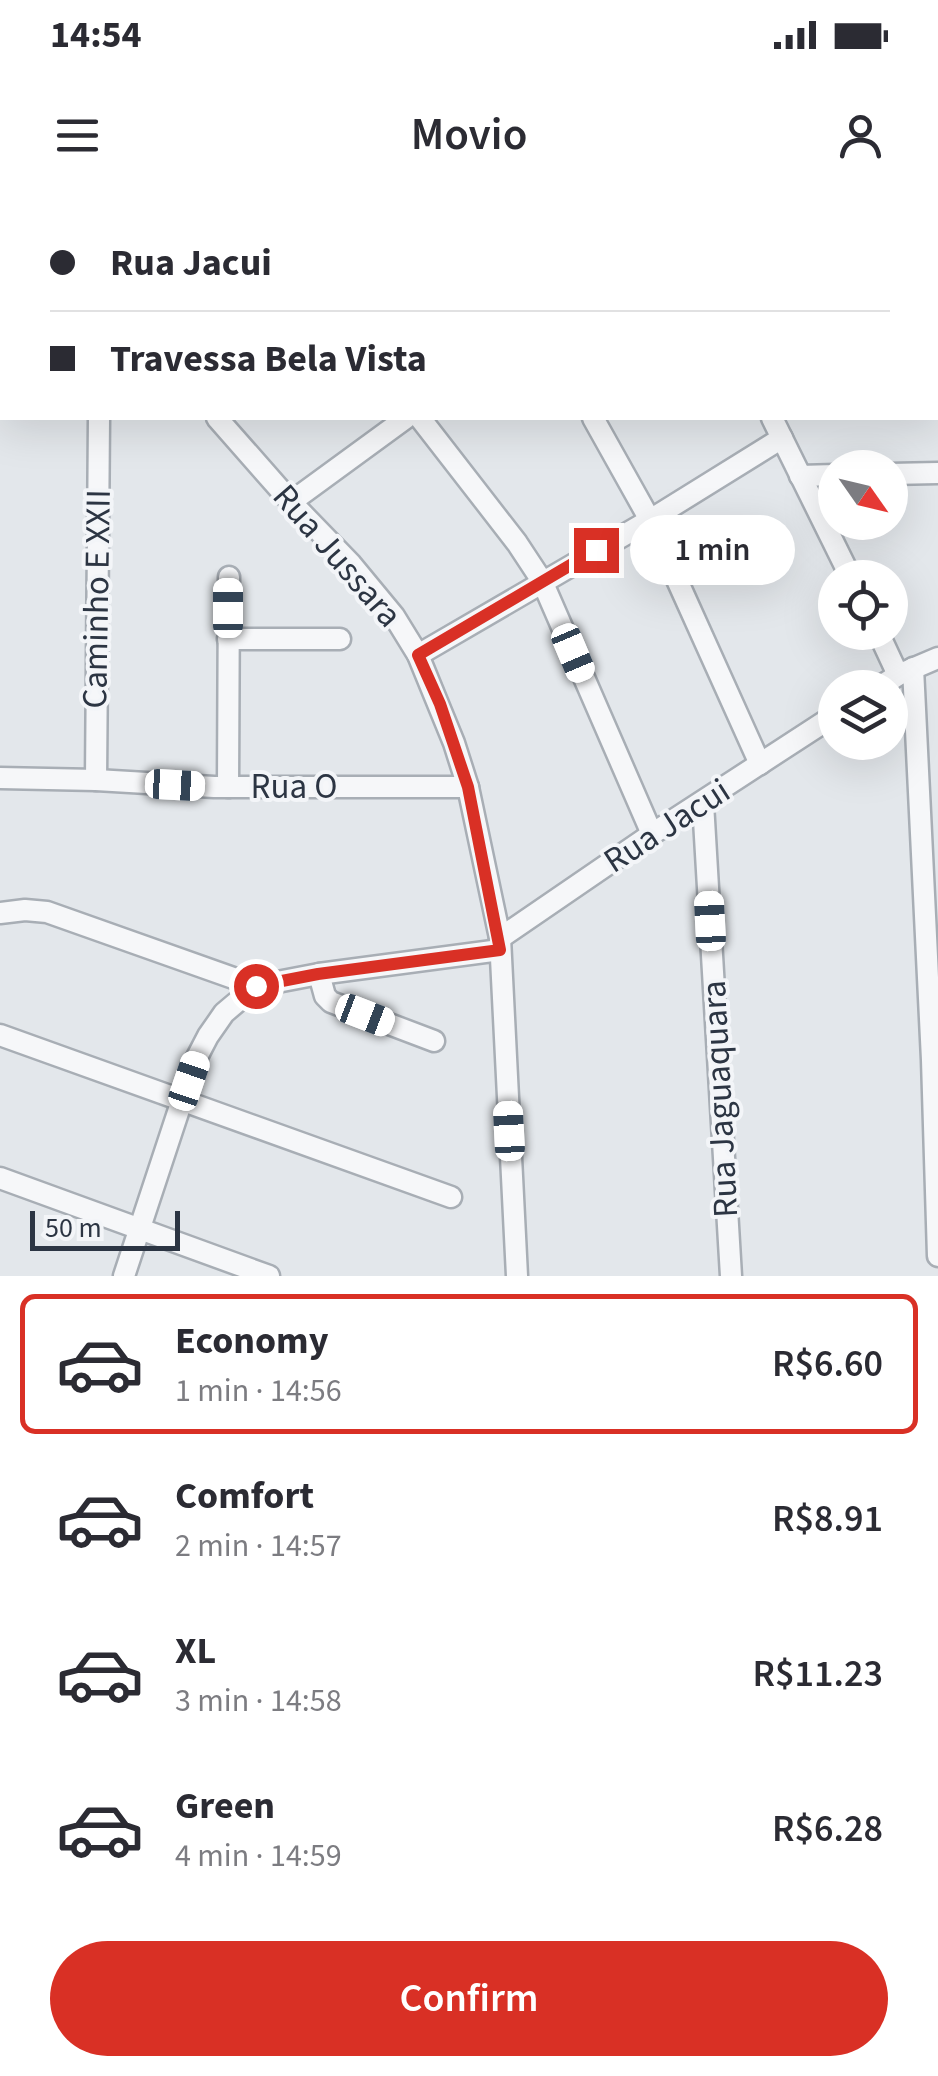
<!DOCTYPE html>
<meta charset="utf-8">
<style>
body{margin:0;font-family:"Source Sans 3",sans-serif;background:#f2f2f3;color:#2b2b33;height:100vh;display:flex;flex-direction:column;font-size:38px;white-space:nowrap}
*{box-sizing:border-box;margin:0}
p{font-size:32px;color:#7c7c81}
.icon{flex:none;width:55px;height:55px;fill:none;stroke:currentColor;stroke-width:2;stroke-linecap:round;stroke-linejoin:round}
.map{position:relative;height:1076px;overflow:hidden}
.drawer{display:flex;flex-direction:column;background:#fff;flex:1}
.drawer>*{flex:none}
.guide{position:absolute;left:0px;top:0px;width:940px;height:220px;box-shadow:0 10px 40px #0002;display:grid;align-content:center;height:220px;padding:0 50px;background:#fff}
.needle{width:65px;rotate:124deg}
.tools{position:absolute;left:818px;top:250px;display:grid;gap:20px}
.tools a{display:grid;place-items:center;width:90px;height:90px;border-radius:50%;background:#fff;box-shadow:0 10px 40px #0002;font-size:50px}
.scale{position:absolute;left:30px;bottom:25px;width:150px;box-sizing:border-box;padding-left:10px;border:5px solid #2c3543;border-top:0;font-size:28px;line-height:35px;white-space:nowrap;color:#2c3543;-webkit-text-stroke:8px #f3f5f8;paint-order:stroke}
.end{position:absolute;width:45px;height:45px;margin:-22px;border:12px solid #d93025;background:#fff;box-shadow:0 0 0 5px #fff}
.from{border-radius:50%}
.bubble{position:absolute;height:70px;border-radius:35px;background:#fff;box-shadow:0 10px 40px #0002;font-size:32px;font-weight:600;line-height:70px;text-align:center}
.car{position:absolute;width:30px;height:60px;margin:-30px -15px;border-radius:12px;box-shadow:0 0 8px 2px #0007;background:linear-gradient(#fff 24%,#345 0 40%,#fff 0 76%,#345 0 86%,#fff 0)}
.guide b{display:flex;align-items:center;gap:35px;height:95px;font-size:38px}
.guide b+b{border-top:2px solid #e1e1e2}
.guide i{width:25px;height:25px;background:#2b2b33}
ul{padding:18px 0 0;list-style:none}
li{display:flex;align-items:center;gap:30px;height:140px;margin:0 20px 15px;padding:0 30px;border:5px solid transparent;border-radius:15px}
li div{flex:1}
li b{display:block;font-size:38px}
li em{font-style:normal;font-weight:600}
li.active{border-color:#d93025}
li>.icon{width:90px;height:90px;stroke-width:1.5}
.primary-button{display:flex;gap:20px;margin-top:auto;padding:20px 50px}
.primary-button a{flex:1;height:115px;border-radius:60px;background:#d93025;color:#fff;font-size:40px;font-weight:600;line-height:115px;text-align:center}
.status{display:flex;justify-content:space-between;align-items:center;height:70px;padding:0 50px;background:#fff;direction:ltr}
.status svg{height:28px;fill:currentColor}
header{display:flex;justify-content:space-between;align-items:center;height:130px;padding:0 50px;background:#fff;font-size:45px;font-weight:600}
.map>svg:first-child{display:block}
</style>
<div class="status"><b>14:54</b><svg viewBox="0 0 49 12"><path d="M0 12V9h3v3zM5 12V6h3v6zM10 12V3h3v9zM15 12V0h3v12zM26 1h20v11H26zM47 4h2v5h-2z"/></svg></div>
<header><svg class="icon" aria-label="menu" viewBox="0 0 24 24"><path d="M4 6h16M4 12h16M4 18h16"/></svg>Movio<svg class="icon" aria-label="person" viewBox="0 0 24 24"><circle cx="12" cy="8" r="4"/><path d="M4 21q1-7 8-7t8 7"/></svg></header>
<div class="map">
<svg width="938" height="1076" viewBox="0 0 938 1076">
<rect width="100%" height="100%" fill="#e3e7eb"/>
<g fill="none" stroke-linecap="round" stroke-linejoin="round">
<g stroke="#a8aeb5" stroke-width="25">
<g id="street">
<path d="M97,0l1,2"/>
<path d="M253,0l1,2"/>
<path d="M411,0l2,2"/>
<path d="M582,0l2,2"/>
<path d="M665,0l1,2"/>
<path d="M332,2l4,-2"/>
<path d="M0,77l2,1"/>
<path d="M217,218l74,84 60,62 43,52 24,39 36,88 14,44 32,151 17,338"/>
<path d="M420,218l97,125 25,38 110,253"/>
<path d="M593,218l57,102 110,244"/>
<path d="M772,218l79,160"/>
<path d="M890,274l48,-1"/>
<path d="M800,276l35,-1"/>
<path d="M291,302l115,-84"/>
<path d="M878,432l20,43"/>
<path d="M228,439h112"/>
<path d="M418,455l232,-135 132,-82"/>
<path d="M913,468l19,392 6,196"/>
<path d="M878,488l20,-13 40,-17"/>
<path d="M0,578l96,2 118,7h254"/>
<path d="M96,580l3,-362"/>
<path d="M228,587l1,-210"/>
<path d="M703,603l28,473"/>
<path d="M0,713l25,-3 22,2 209,74"/>
<path d="M500,738l152,-104 183,-119"/>
<path d="M319,774l6,22 6,6 103,39"/>
<path d="M0,835l451,162"/>
<path d="M0,978l269,98"/>
<path d="M124,1076l71,-215 13,-25 16,-23 32,-27 63,-12 181,-24"/>
</g>
</g>
<use href="#street" stroke="#f6f7f9" stroke-width="20"/>
</g>
<g fill="none" stroke-linecap="round" stroke-linejoin="round">
<path stroke="#d93025" stroke-width="12" d="M256,786l62,-12 182,-24 -32,-163 -28,-83 -22,-49 178,-105"/>
</g>
<g text-anchor="middle" dominant-baseline="central" stroke-width="8" stroke-linejoin="round" paint-order="stroke">
<g font-size="35" fill="#2c3543" stroke="#f3f5f8">
<text transform="translate(337 356) rotate(49)">Rua Jussara</text>
<text transform="translate(97 399) rotate(-89)">Caminho E XXII</text>
<text x="294" y="587">Rua O</text>
<text transform="translate(667 626) rotate(-33)">Rua Jacui</text>
<text transform="translate(720 899) rotate(-93)">Rua Jaguaquara</text>
</g>
</g>
</svg>
<div class="tools">
<a><svg class="needle" viewBox="-14 -14 28 28"><path d="M0-13l5 13h-10z" fill="#e53935"/><path d="M0 13l5-13h-10z" fill="#7c7c81"/></svg></a>
<a><svg class="icon" aria-label="locate" viewBox="0 0 24 24"><circle cx="12" cy="12" r="6"/><path d="M12 2v4M12 18v4M2 12h4M18 12h4"/></svg></a>
<a><svg class="icon" aria-label="layers" viewBox="0 0 24 24"><path d="M12 4l9 5-9 5-9-5zM3 14l9 5 9-5"/></svg></a>
</div>
<div class="scale">50 m</div>
<i class="end from" style="left:256px;top:786px"></i>
<i class="end" style="left:596px;top:350px"></i>
<div class="bubble" style="left:630px;top:315px;width:165px">1 min</div>
<i class="car" style="left:228px;top:408px;rotate:0deg"></i>
<i class="car" style="left:573px;top:453px;rotate:157deg"></i>
<i class="car" style="left:175px;top:585px;rotate:93deg"></i>
<i class="car" style="left:710px;top:721px;rotate:357deg"></i>
<i class="car" style="left:365px;top:815px;rotate:111deg"></i>
<i class="car" style="left:189px;top:881px;rotate:19deg"></i>
<i class="car" style="left:509px;top:931px;rotate:357deg"></i>
<div class="guide">
<b><i class="from"></i>Rua Jacui</b>
<b><i></i>Travessa Bela Vista</b>
</div>
</div>
<section class="drawer">
<ul>
<li class="active"><svg class="icon" aria-label="car" viewBox="0 0 24 24"><path d="M5 17H2v-5l4-1 3-4h7l3 4 3 1v5h-3M9 17h6M6 11h13"/><circle cx="7" cy="17" r="2"/><circle cx="17" cy="17" r="2"/></svg><div><b>Economy</b><p>1 min · 14:56</p></div><em>R$6.60</em></li>
<li><svg class="icon" aria-label="car" viewBox="0 0 24 24"><path d="M5 17H2v-5l4-1 3-4h7l3 4 3 1v5h-3M9 17h6M6 11h13"/><circle cx="7" cy="17" r="2"/><circle cx="17" cy="17" r="2"/></svg><div><b>Comfort</b><p>2 min · 14:57</p></div><em>R$8.91</em></li>
<li><svg class="icon" aria-label="car" viewBox="0 0 24 24"><path d="M5 17H2v-5l4-1 3-4h7l3 4 3 1v5h-3M9 17h6M6 11h13"/><circle cx="7" cy="17" r="2"/><circle cx="17" cy="17" r="2"/></svg><div><b>XL</b><p>3 min · 14:58</p></div><em>R$11.23</em></li>
<li><svg class="icon" aria-label="car" viewBox="0 0 24 24"><path d="M5 17H2v-5l4-1 3-4h7l3 4 3 1v5h-3M9 17h6M6 11h13"/><circle cx="7" cy="17" r="2"/><circle cx="17" cy="17" r="2"/></svg><div><b>Green</b><p>4 min · 14:59</p></div><em>R$6.28</em></li>
</ul>
<div class="primary-button"><a>Confirm</a></div>
</section>
